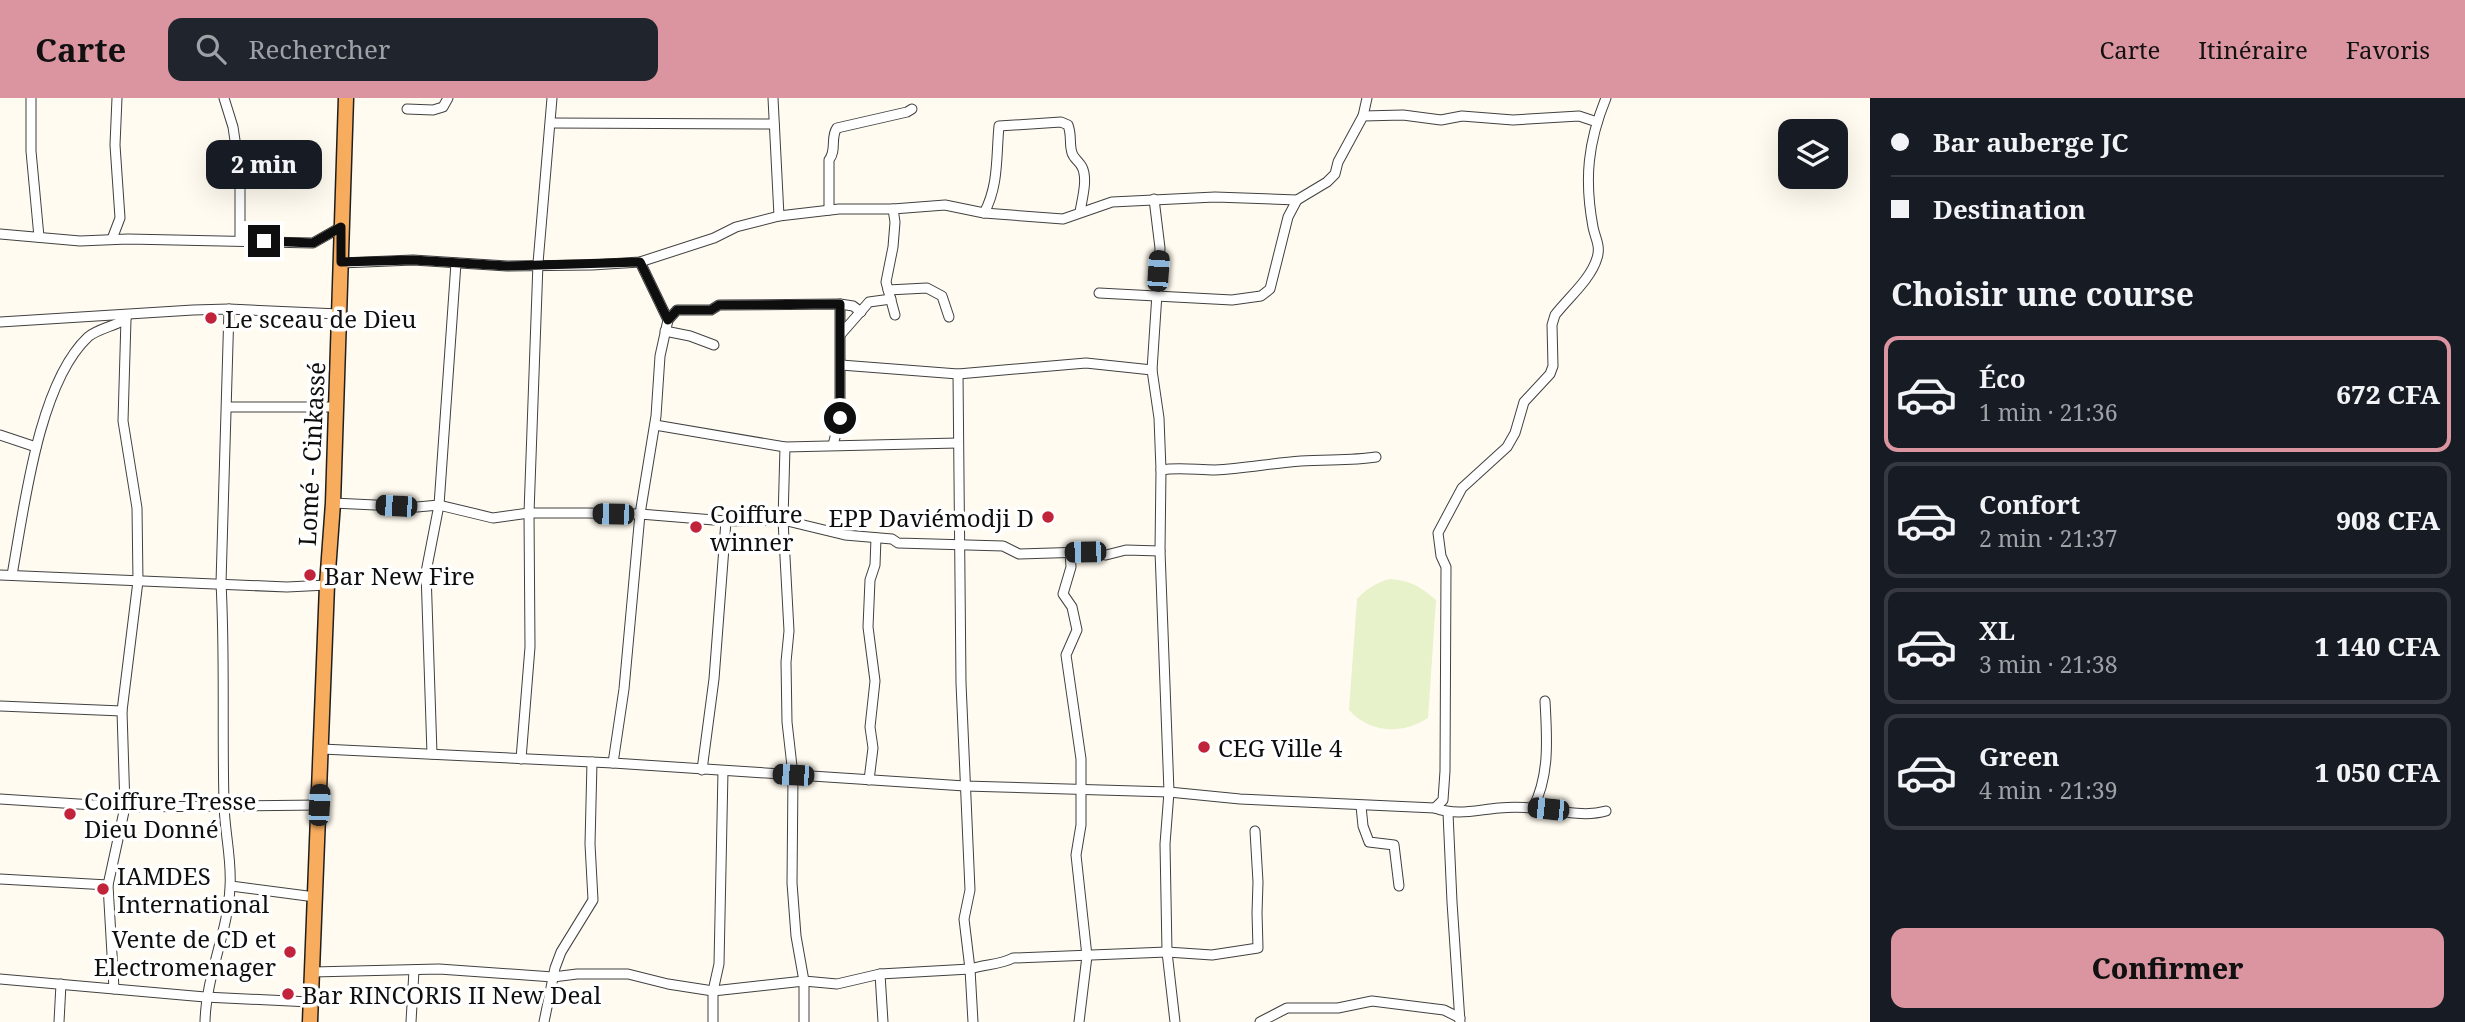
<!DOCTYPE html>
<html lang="fr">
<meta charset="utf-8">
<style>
body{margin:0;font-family:"Noto Serif",serif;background:#20242c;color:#f1f3f6;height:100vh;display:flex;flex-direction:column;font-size:26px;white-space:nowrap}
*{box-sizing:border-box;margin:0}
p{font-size:23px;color:#9ea1a6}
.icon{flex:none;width:38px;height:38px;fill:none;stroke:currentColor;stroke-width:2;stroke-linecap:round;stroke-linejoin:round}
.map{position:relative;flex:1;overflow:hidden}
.details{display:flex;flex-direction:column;background:#171b24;width:595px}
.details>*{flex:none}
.hud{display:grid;align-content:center;height:154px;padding:0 21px;background:#171b24}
.fabs{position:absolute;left:1778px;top:21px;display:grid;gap:14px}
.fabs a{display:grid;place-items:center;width:70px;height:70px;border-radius:14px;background:#171b24;box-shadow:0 7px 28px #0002;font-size:35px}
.end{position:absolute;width:32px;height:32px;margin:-16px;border:9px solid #0e0e0e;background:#fff;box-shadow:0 0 0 4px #fff}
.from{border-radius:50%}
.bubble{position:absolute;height:49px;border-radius:14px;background:#171b24;box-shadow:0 7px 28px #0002;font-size:23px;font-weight:800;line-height:49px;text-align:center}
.car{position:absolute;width:21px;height:42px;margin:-21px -10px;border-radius:9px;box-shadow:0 0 5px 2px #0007;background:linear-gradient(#222 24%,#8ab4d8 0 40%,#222 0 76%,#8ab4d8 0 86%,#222 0)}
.hud b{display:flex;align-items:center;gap:24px;height:66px;font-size:26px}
.hud b+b{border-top:2px solid #363941}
.hud i{width:18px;height:18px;background:#f1f3f6}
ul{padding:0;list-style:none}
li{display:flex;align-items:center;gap:21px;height:116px;margin:0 14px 10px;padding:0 7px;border:4px solid #363941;border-radius:14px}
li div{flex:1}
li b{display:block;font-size:26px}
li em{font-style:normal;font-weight:800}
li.current{border-color:#db95a1}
li>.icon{width:63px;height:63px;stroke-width:1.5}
h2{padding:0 21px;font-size:32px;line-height:84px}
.button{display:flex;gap:14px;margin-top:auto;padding:14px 21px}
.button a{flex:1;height:80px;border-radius:14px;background:#db95a1;color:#111;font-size:28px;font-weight:800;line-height:80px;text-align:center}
header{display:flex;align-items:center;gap:42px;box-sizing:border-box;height:98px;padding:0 35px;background:#db95a1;color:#111}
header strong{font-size:33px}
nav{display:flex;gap:38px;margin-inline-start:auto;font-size:24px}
.search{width:490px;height:63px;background:#20242c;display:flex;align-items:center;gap:18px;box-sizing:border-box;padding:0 24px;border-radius:14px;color:#9ea1a6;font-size:26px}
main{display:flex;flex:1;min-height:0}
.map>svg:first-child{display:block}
</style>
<header>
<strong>Carte</strong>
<div class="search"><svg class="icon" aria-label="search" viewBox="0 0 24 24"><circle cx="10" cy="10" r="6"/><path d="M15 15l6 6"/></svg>Rechercher</div>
<nav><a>Carte</a><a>Itinéraire</a><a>Favoris</a></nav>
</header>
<main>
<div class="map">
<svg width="1870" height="924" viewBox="0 0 1870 924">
<rect width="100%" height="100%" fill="#fffbf0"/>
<path fill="#e7f1ca" d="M1390,481c20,1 31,8 46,21l-8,118c-27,17 -58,15 -79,-8l8,-111c10,-11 19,-16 33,-20z"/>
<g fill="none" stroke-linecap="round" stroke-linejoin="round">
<g stroke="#414141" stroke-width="11">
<g id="minor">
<path d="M31,0v53l8,86"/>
<path d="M224,0l9,29 7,47v66"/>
<path d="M773,0l6,118"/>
<path d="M407,11l26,1 10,-3 5,-9"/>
<path d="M1363,18l4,-18"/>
<path d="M551,25l223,1"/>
<path d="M1154,101l6,49 -8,122 7,48 2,52 -1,81 9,241 -4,52 2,108 8,70"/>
<path d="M893,111l2,13 -2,25 -7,35 9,33"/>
<path d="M829,112v-50c8,-10 1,-23 8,-32l70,-16 5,-3"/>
<path d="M984,115c15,-28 12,-56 15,-87l62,-4 7,3c4,11 1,18 4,28 2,6 7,8 10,14 6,12 0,32 -2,45"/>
<path d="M0,136l80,7 48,-2 185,4 28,-16"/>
<path d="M112,141l8,-21 -5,-73 2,-47"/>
<path d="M341,165l72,-3 94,6 85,-1 48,-3 74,-24 22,-11 43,-11 60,-7h54l52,-4 39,8 79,6 49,-17 103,-5 82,3 30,-18 8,-8 3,-12 25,-46 40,-1 38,5 21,-4 51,4 66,-4 18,6"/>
<path d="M888,192l39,-2 15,8 7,21"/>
<path d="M1099,195l133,7 29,-4 9,-7 18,-72 9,-17"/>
<path d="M668,222l9,-10h34l8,-5 121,-1 13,2 8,6"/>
<path d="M0,224l193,-12 36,-1 110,5"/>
<path d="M665,233l25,5 24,9"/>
<path d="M841,236l28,-32 22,-3"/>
<path d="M841,267l117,9 128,-11 66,7"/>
<path d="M958,276l3,309 9,207 -6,29 6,50 3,53"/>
<path d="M228,309h108"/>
<path d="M655,327l130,22 173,-4"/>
<path d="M0,337l36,12"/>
<path d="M833,347l7,-27v-114"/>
<path d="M785,349l-2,73 6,111 -3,31 1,60 6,53 -1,108 4,53 8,45v41"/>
<path d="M1161,372c18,-3 36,0 54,0 28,-1 57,-7 86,-9 25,-2 50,0 75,-4"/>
<path d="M333,405l84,4 22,-2 54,13 36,-5h57l54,1 86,7 57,-1 62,15 47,4 6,4 105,3 16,8 66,-2 21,3 20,-5 34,1"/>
<path d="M1070,454l1,15 -8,27 9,13 5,23 -11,25 15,104v66l-5,30 11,101 -8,66"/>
<path d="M0,477l287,12 40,-2"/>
<path d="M12,477c12,-66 26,-191 76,-238 9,-8 27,-11 38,-18v-3"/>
<path d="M0,608l122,5"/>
<path d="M322,651l291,14 352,23 204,6 71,7 195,9c22,8 41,2 64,0 10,-1 22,-1 32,0 25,1 51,10 75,3"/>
<path d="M432,656l-6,-182 13,-67 17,-242"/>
<path d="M521,661l9,-112 -1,-134 9,-250 14,-165"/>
<path d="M613,665l11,-74 16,-175 16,-98 4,-60 8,-36 -28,-58"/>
<path d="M702,672l12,-91 12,-158"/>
<path d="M869,682l4,-32 -3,-21 5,-46 -7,-54 2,-47 5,-15 1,-27"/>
<path d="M0,701l125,8 194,-2"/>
<path d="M1361,708l2,20 6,16 25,3 5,41"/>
<path d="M1435,710l8,-8 2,-29 1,-204 -5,-11 -3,-23 24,-45 45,-41 8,-14 9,-31 26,-28 3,-8 -1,-41 3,-10c13,-17 36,-36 42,-57 4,-12 -2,-20 -4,-31 -9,-48 -5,-85 13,-129"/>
<path d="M1533,710c17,-33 14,-70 12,-107"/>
<path d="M1448,715l4,89 8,120"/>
<path d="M0,781l108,6"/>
<path d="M231,788l84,11"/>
<path d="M312,874l127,-3 114,8 24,-3h51l40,10 45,7 91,-10 33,3 43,-10 90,-5c15,-5 30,-4 43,-11l154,-6 45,3 46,-7 -1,-35 1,-31 -3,-51"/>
<path d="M880,876l3,48"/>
<path d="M0,881l205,18 105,5"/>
<path d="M114,891l-6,-104 17,-78 -3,-96 16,-130 -1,-73 -14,-87 3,-102"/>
<path d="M59,924l2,-38"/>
<path d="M205,924c1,-47 23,-89 25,-135 2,-29 -6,-57 -6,-85 -2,-73 1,-146 -3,-219l8,-274"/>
<path d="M411,924l3,-52"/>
<path d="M544,924l11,-54 6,-16 32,-52 -3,-56 2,-82"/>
<path d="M713,924v-31l6,-27 4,-193"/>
<path d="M1260,924l27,-14h51l34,-7 72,9 16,8"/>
</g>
</g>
<g stroke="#1f1f1f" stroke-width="17">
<path id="trunk" d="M310,924l17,-437 6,-82 13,-405"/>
</g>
<use href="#minor" stroke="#fff" stroke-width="9"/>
<use href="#trunk" stroke="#f8ac5d" stroke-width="14"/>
</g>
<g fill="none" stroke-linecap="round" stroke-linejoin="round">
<path stroke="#0e0e0e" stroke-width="9" d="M264,143l49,2 28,-16v35l72,-2 94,6 133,-4 28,58 9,-10h34l8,-5 121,-1v114"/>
</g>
<g fill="#c1233a" stroke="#fff" stroke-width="2.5">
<circle cx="211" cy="220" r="7"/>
<circle cx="1048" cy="419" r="7"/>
<circle cx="696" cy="429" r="7"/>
<circle cx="310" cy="477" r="7"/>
<circle cx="1204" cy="649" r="7"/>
<circle cx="70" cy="716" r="7"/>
<circle cx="103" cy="791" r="7"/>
<circle cx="290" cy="854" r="7"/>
<circle cx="288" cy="896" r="7"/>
</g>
<g text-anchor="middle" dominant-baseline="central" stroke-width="7" stroke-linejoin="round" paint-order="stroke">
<g font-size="24" fill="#0e0e0e" stroke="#fff" text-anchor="start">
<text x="225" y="220">Le sceau de Dieu</text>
<text x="710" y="415">Coiffure<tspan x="710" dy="28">winner</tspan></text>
<text x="1034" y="419" text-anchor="end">EPP Daviémodji D</text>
<text x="324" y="477">Bar New Fire</text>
<text x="1218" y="649">CEG Ville 4</text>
<text x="84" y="702">Coiffure Tresse<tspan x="84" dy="28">Dieu Donné</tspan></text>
<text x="117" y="777">IAMDES<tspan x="117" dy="28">International</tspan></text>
<text x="276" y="840" text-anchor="end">Vente de CD et<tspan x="276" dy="28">Electromenager</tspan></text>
<text x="302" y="896">Bar RINCORIS II New Deal</text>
</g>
<g font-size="24" fill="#0e0e0e" stroke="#fff">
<text transform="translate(311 356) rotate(-87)">Lomé - Cinkassé</text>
</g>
</g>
</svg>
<div class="fabs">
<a><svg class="icon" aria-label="layers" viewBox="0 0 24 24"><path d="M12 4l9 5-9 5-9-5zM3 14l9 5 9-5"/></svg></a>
</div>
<i class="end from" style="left:840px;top:320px"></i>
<i class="end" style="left:264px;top:143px"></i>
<div class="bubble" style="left:206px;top:42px;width:116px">2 min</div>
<i class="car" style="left:1158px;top:173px;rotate:4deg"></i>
<i class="car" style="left:396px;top:408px;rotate:273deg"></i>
<i class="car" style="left:613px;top:416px;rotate:271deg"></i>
<i class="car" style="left:1085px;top:454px;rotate:269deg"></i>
<i class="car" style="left:793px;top:677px;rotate:273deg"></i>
<i class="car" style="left:319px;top:707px;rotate:3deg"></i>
<i class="car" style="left:1548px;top:711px;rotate:276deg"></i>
</div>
<section class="details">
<div class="hud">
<b><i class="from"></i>Bar auberge JC</b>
<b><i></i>Destination</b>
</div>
<h2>Choisir une course</h2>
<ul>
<li class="current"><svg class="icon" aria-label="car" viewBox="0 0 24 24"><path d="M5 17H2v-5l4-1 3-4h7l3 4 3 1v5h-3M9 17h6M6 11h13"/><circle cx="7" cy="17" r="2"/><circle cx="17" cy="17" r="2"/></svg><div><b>Éco</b><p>1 min · 21:36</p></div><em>672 CFA</em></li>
<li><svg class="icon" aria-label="car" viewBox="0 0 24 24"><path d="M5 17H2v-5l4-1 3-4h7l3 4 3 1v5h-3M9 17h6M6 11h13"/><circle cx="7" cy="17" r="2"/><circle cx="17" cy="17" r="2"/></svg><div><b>Confort</b><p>2 min · 21:37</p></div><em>908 CFA</em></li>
<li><svg class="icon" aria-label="car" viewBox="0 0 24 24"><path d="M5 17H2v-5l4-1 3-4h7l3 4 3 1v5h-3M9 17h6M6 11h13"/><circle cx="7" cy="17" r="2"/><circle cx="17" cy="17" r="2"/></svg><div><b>XL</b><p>3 min · 21:38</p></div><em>1 140 CFA</em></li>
<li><svg class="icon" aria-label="car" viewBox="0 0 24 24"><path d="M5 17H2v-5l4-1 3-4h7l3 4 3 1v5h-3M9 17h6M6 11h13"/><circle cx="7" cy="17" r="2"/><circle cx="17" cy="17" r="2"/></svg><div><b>Green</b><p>4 min · 21:39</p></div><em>1 050 CFA</em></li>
</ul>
<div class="button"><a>Confirmer</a></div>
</section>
</main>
